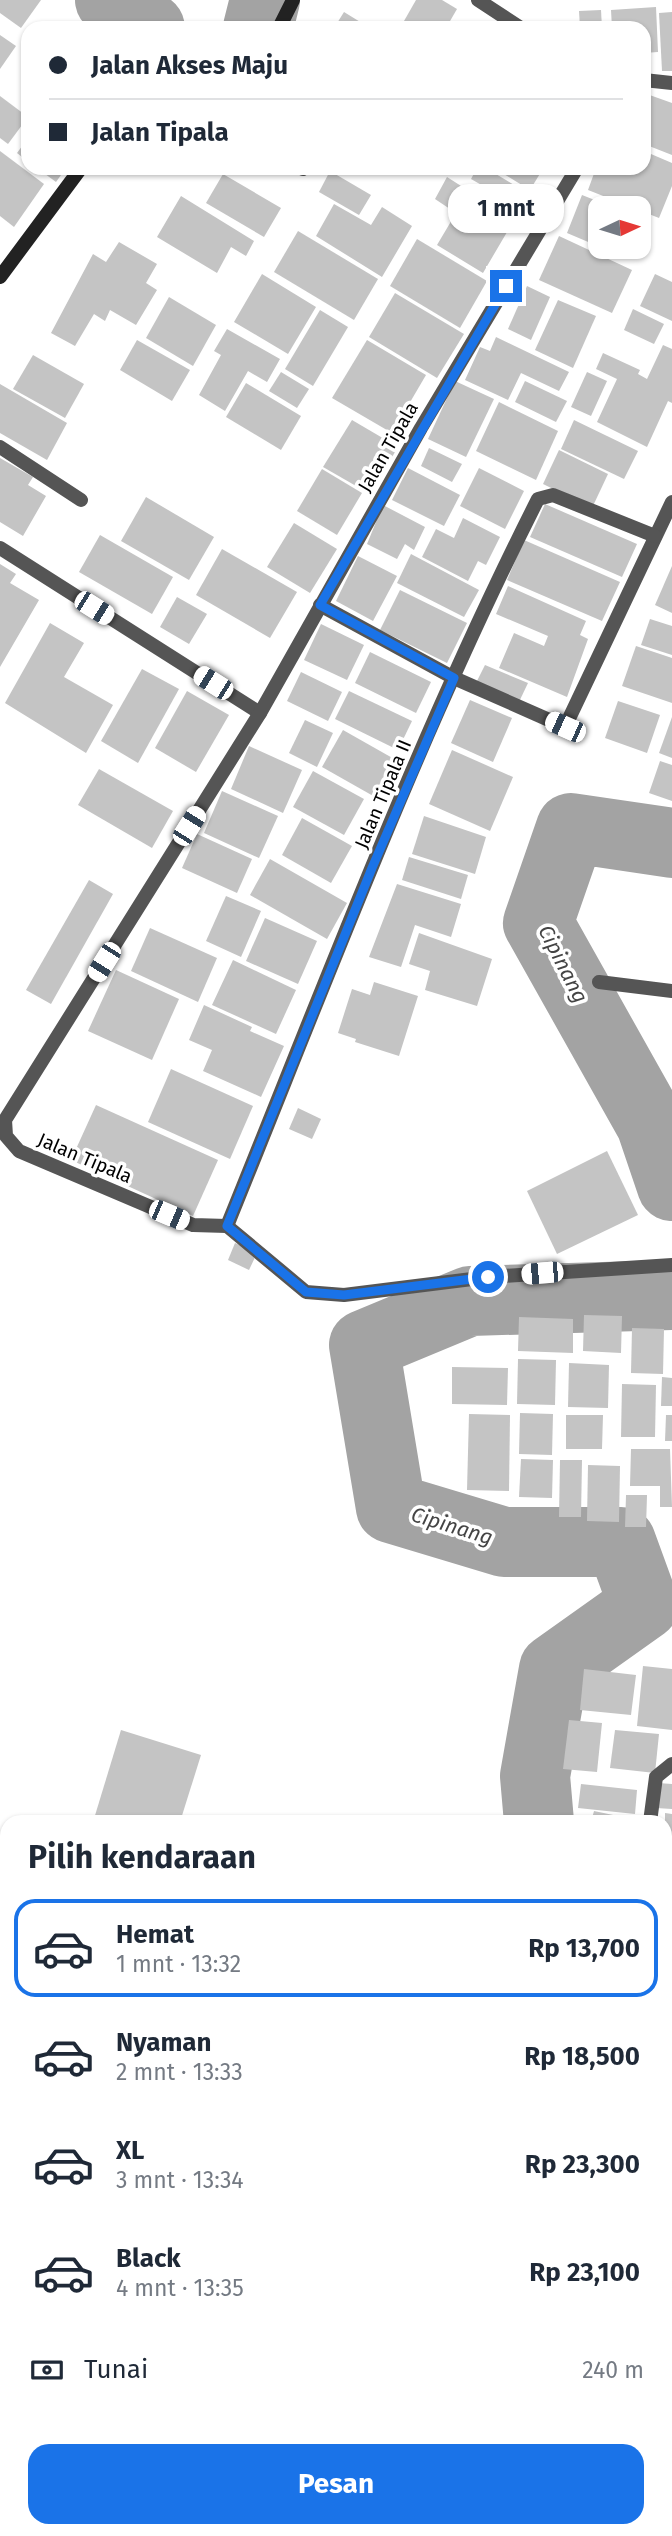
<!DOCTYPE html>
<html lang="id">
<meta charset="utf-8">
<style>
body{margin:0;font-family:"Fira Sans",sans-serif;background:#f6f6f7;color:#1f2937;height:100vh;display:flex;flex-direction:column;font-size:26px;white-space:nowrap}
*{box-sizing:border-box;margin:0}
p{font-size:23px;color:#747a83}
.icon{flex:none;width:38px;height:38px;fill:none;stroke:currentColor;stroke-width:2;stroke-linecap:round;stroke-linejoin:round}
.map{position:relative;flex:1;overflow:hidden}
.details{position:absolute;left:0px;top:1815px;width:672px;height:723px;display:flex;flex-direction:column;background:#fff;border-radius:21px 21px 0 0;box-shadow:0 2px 5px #0004}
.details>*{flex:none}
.banner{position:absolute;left:21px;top:21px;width:630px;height:154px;border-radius:21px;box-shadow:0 2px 5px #0004;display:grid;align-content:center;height:154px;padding:0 28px;background:#fff}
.needle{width:46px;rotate:86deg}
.tools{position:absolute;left:588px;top:196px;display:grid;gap:14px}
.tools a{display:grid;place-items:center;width:63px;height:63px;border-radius:14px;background:#fff;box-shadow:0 2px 5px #0004;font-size:35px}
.end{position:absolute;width:32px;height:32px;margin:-16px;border:9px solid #1a73e8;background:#fff;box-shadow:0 0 0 4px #fff}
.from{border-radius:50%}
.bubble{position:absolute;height:49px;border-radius:21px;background:#fff;box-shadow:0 2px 5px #0004;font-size:23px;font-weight:700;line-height:49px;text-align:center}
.car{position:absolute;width:21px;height:42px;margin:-21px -10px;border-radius:9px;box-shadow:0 0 5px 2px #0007;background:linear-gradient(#fff 24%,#345 0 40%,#fff 0 76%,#345 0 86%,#fff 0)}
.banner b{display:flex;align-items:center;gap:24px;height:66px;font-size:26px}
.banner b+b{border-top:2px solid #e0e1e3}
.banner i{width:18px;height:18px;background:#1f2937}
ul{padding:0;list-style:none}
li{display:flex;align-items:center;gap:21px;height:98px;margin:0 14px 10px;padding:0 14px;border:4px solid transparent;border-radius:21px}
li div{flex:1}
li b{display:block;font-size:26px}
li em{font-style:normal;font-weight:700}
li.active{border-color:#1a73e8}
li>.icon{width:63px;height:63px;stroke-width:1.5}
h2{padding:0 28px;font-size:32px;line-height:84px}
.pay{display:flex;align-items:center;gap:18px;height:77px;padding:0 28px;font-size:26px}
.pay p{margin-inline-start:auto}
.action{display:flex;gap:14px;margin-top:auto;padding:14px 28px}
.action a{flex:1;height:80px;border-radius:21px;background:#1a73e8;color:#fff;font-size:28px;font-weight:700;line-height:80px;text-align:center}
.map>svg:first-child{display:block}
</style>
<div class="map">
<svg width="672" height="2536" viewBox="0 0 672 2536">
<rect width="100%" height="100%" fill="#fff"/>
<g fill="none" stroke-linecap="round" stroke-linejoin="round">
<g stroke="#a3a3a3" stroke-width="70">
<path d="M110,0l40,28"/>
<path d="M258,28l7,-28"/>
<path d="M672,843l-101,-15 -33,95 113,201 21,62"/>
<path d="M539,1822l-4,-46 19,-107 90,-64 -23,-63h-117l-113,-34 -27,-163 106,-44 202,-6"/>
<path d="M665,1991l7,-6"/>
</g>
</g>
<g fill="#c4c4c4">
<path d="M0,0h41l-20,28 -21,-15z"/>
<path d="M416,0h26l15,9 -11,19h-46z"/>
<path d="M656,7l2,45 -14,1v-25h-32l-1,-18z"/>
<path d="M601,10l1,18h-22l-1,-17z"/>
<path d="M344,12l26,16h-36z"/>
<path d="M672,12v59h-10l-3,-58z"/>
<path d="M0,35l16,11 -16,23z"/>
<path d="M644,93l28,10v52l-28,-11z"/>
<path d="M0,96l28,21 -20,27 -8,-6z"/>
<path d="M28,138v24l-11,-9z"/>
<path d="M0,151l44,33 -30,43 -14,-11z"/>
<path d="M644,151l28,12v23l-13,32 -71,-28 8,-22h48z"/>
<path d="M37,168h29l-10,14z"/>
<path d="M477,168h9l28,17 -8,14 -35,-20z"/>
<path d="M494,168h42l5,4 -11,18z"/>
<path d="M330,171l41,24 -12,20 -40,-23z"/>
<path d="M223,174l58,34 -17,29 -58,-34z"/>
<path d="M447,177l22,14 2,-4 46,28 -34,58 -46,-28 19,-32 -21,-14z"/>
<path d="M582,195l33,13h-15v39l-33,-14z"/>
<path d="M181,196l73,45 -8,15 -15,-9 -14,26 -60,-36z"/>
<path d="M334,204l37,21 11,-18 30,19 -30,51 -66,-41z"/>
<path d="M298,231l80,48 -24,41 -80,-48z"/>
<path d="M559,236l73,34 -20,43 -73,-33z"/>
<path d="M417,239l70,42 -27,47 -70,-42z"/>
<path d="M119,242l38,22 -11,19 11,7 -21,35 -26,-15 -5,11 -11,-7 -19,32 -24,-13 42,-79 13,8z"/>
<path d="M601,247h34l-5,12z"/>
<path d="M262,274l54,33 -28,47 -54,-32z"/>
<path d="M655,274l17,8v39l-32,-15z"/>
<path d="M527,286l23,11 -19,43 -23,-11z"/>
<path d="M395,293l69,41 -27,44 -68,-41z"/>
<path d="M169,297l47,28 -23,41 -47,-28z"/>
<path d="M558,300l38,16 -23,52 -38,-18z"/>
<path d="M633,309l31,15 -10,20 -30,-14z"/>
<path d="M320,310l28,17 -35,59 -28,-17z"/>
<path d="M227,329l53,30 -13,23 -19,-11 -23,40 -26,-16 22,-40 -7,-4z"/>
<path d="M496,337l73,35 -10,19 -38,-18 -13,27 -43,-20 15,-33 10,4z"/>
<path d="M137,340l53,30 -18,31 -52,-31z"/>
<path d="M367,340l59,35 -34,58 -60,-35z"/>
<path d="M663,345l9,4v54l-4,-2 -21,46 -50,-25 20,-43 -21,-10 7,-16 37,17 -2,4 9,5z"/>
<path d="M33,355l51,29 -19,34 -52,-29z"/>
<path d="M281,372l28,17 -12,19 -28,-17z"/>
<path d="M587,372l20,9 -16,35 -20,-9z"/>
<path d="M455,381l39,18 -28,58 -38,-18z"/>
<path d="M525,381l42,20 -11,21 -41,-20z"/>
<path d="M246,383l55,33 -20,34 -55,-33z"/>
<path d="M0,384l67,39 -20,37 -47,-27z"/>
<path d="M499,402l59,29 -22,49 -60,-29z"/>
<path d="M352,420l46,27 -28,47 -47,-27z"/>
<path d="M574,420l64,31 -14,28 -63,-30z"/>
<path d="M429,448l33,16 -10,18 -31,-16z"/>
<path d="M559,450l49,24 -16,34 -49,-24z"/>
<path d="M0,458l33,19 -5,8 18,11 -23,40 -23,-14z"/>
<path d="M408,468l52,27 -16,31 -52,-26z"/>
<path d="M479,468l45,23 -19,38 -45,-23z"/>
<path d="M322,469l40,24 -25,42 -40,-24z"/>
<path d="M146,497l68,40 -25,43 -68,-39z"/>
<path d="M545,504l92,40 -15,33 -92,-40z"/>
<path d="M383,505l42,22 -11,23 -9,-6 -8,15 -30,-15z"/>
<path d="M463,518l37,19 -14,28 -8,-4 -10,20 -46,-24 14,-28 18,9z"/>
<path d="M294,523l43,26 -27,44 -43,-26z"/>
<path d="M100,535l73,42 -21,37 -73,-42z"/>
<path d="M524,540l96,42 -18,39 -95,-41z"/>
<path d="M222,549l75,43 -27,46 -74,-43z"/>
<path d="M411,554l68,36 -15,27 -67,-34z"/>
<path d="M358,556l39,20 -24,45 -37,-20z"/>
<path d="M0,564l16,10 -6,9 29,17 -39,67z"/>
<path d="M672,566v47l-17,-8z"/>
<path d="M508,586l78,35 -6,14 8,4 -21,58 -68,-29 15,-35 30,13 4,-10 -52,-22z"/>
<path d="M400,590l67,33 -20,40 -67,-33z"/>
<path d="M177,597l30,17 -18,30 -29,-17z"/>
<path d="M650,619l22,7v29l-31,-10z"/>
<path d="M50,623l34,20 -20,34 49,28 -27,48 -81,-50z"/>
<path d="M321,624l43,21 -17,35 -43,-20z"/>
<path d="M636,646l36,12v45l-50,-17z"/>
<path d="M370,652l61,30 -15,31 -61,-30z"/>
<path d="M485,665l43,18 -10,21 -43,-19z"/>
<path d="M142,669l37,20 -41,74 -37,-22z"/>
<path d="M301,672l41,20 -14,29 -41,-20z"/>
<path d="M187,691l42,24 -33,57 -41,-24z"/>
<path d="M349,691l63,30 -14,29 -63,-31z"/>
<path d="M470,700l42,18 -19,44 -42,-19z"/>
<path d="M618,701l42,14 -13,38 -42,-15z"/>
<path d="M672,717v41l-13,-5z"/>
<path d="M305,720l28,13 -16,34 -28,-14z"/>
<path d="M343,730l53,30 -21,37 -53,-30z"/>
<path d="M249,746l53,24 -19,43 -52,-24z"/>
<path d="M452,750l61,27 -23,54 -61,-27z"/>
<path d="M660,761l12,4v36l-23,-8z"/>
<path d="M99,769l74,42 -21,37 -74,-43z"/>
<path d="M313,771l51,28 -20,36 -51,-28z"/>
<path d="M222,791l56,25 -19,42 -55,-25z"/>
<path d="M424,816l62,21 -11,37 -63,-20z"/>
<path d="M302,818l50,28 -21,37 -49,-28z"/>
<path d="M197,834l55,25 -15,34 -55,-25z"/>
<path d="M409,857l59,18 -7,24 -59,-19z"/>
<path d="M270,859l77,44 -20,36 -77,-44z"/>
<path d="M89,880l24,14 -62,110 -25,-14z"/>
<path d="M397,884l64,20 -10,33 -36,-12 -14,42 -32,-10z"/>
<path d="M226,896l35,15 -20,46 -35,-16z"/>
<path d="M265,918l52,23 -19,43 -52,-23z"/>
<path d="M150,928l67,30 -19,44 -67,-31z"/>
<path d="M419,933l73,26 -15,47 -52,-16 5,-19 -21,-7z"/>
<path d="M233,960l63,30 -20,44 -64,-29z"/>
<path d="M116,970l63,29 -27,61 -64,-29z"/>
<path d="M374,982l44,14 -19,60 -44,-14 1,-3 -18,-6 14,-44 18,6z"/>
<path d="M204,1005l48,22 -2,4 34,15 -23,51 -58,-26 9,-21 -23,-10z"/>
<path d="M171,1069l82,37 -23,53 -82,-37z"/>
<path d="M96,1105l122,55 -25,56 -122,-56z"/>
<path d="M298,1108l23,11 -9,20 -23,-10z"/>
<path d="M607,1151l31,64 -81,39 -30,-63z"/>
<path d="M235,1243l22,10 -8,17 -21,-10z"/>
<path d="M584,1315l38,1 -1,37 -38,-2z"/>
<path d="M519,1317l54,2v34l-55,-2z"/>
<path d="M632,1328l32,1 -1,45 -32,-1z"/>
<path d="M518,1359l38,1 -1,45 -38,-1z"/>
<path d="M569,1363l40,2 -1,43 -40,-1z"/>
<path d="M452,1367l56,1 -1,37 -55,-1z"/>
<path d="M662,1377l10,1v28h-11z"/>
<path d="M622,1384l34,1 -1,52h-34z"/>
<path d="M520,1413l33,1 -1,41 -33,-1z"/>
<path d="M469,1414l41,1 -1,76 -42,-1z"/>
<path d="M566,1415h37l-1,34h-36z"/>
<path d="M666,1415h6v26h-7z"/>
<path d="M631,1449h39l2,58h-12v-21h-30z"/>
<path d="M521,1459l32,1 -1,38 -33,-1z"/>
<path d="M560,1460h22l-1,57h-22z"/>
<path d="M588,1465l32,1 -1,56 -32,-1z"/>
<path d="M626,1495h21l-1,32h-21z"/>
<path d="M643,1666l29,3v61l-35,-4z"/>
<path d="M584,1669l52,6 -5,40 -51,-5z"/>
<path d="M569,1720l33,3 -5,49 -34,-3z"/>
<path d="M121,1730l80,25 -21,67h-87z"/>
<path d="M615,1730l44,4 -4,39 -45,-5z"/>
<path d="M658,1783l14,1v25l-16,-1z"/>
<path d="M581,1784l56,6 -2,24 -57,-6z"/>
<path d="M594,1811l48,10v1h-51z"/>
<path d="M665,1813l7,1v29l-7,-2z"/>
<path d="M665,1851l7,2v26l-7,-2z"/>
<path d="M7,2346v65l-7,1v-65z"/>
<path d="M7,2420v41h-4l-3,-40z"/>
<path d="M665,2492l7,1v19l-7,-1z"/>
<path d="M665,2518l7,1v17h-10z"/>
<path d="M82,2530l1,6h-32l-1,-4z"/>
<path d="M97,2530h32v2l-31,4z"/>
<path d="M222,2530h9l1,6h-31z"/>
<path d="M244,2530h39l2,6h-40z"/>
<path d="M407,2530h38l1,6h-38z"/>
<path d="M538,2530h57l18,3v3h-76z"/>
</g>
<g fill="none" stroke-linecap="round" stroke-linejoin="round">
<g stroke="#555" stroke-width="14">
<path d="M478,0l43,28"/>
<path d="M644,80l28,3"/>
<path d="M301,168l2,1"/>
<path d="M0,447l81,53"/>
<path d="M0,548l260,165"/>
<path d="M320,605l134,73 111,49 107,-225"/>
<path d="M599,982l73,9"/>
<path d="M227,1226l-34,-1 -174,-74 -13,-15 -1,-16 255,-407 161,-285 156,-260"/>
<path d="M227,1226c99,-244 192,-492 311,-727l15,-4 102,41"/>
<path d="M227,1226l79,66 38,3 144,-18 184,-12"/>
<path d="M650,1822l6,-45 16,-13"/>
<path d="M665,1906l7,2"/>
<path d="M143,2530l1,6"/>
</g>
<g stroke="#222" stroke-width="14">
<path d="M279,28l14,-28"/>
<path d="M0,277l81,-109"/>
</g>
</g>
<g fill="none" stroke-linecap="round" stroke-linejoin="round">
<path stroke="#1a73e8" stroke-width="9" d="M488,1277l-144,18 -38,-3 -79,-66 145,-358 82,-190 -134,-73 186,-319"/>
</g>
<g text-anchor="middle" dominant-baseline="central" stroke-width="7" stroke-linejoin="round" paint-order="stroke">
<g font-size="19" fill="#000" stroke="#fff">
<text transform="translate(388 447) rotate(-60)">Jalan Tipala</text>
<text transform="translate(383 794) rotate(-67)">Jalan Tipala II</text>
<text transform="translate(85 1158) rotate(23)">Jalan Tipala</text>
</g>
<g font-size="21" font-style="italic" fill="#444" stroke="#fff">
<text transform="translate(563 964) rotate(63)">Cipinang</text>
<text transform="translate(452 1526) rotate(17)">Cipinang</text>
</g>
</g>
</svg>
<div class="tools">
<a><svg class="needle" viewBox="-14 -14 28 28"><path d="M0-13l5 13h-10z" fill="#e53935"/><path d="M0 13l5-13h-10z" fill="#747a83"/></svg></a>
</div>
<i class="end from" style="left:488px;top:1277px"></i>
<i class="end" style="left:506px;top:286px"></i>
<div class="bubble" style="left:448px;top:184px;width:116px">1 mnt</div>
<i class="car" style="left:94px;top:608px;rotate:122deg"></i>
<i class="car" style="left:213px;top:683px;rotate:302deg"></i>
<i class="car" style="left:565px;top:727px;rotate:294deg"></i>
<i class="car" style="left:189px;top:826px;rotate:32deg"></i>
<i class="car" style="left:104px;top:962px;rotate:212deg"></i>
<i class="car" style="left:169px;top:1215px;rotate:113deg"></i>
<i class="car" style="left:542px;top:1273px;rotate:265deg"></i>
<div class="banner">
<b><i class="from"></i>Jalan Akses Maju</b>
<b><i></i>Jalan Tipala</b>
</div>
<section class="details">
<h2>Pilih kendaraan</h2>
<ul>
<li class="active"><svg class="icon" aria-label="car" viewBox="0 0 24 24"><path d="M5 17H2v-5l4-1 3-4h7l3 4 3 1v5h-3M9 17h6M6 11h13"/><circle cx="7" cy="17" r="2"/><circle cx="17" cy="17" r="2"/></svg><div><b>Hemat</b><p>1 mnt · 13:32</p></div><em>Rp 13,700</em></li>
<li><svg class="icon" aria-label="car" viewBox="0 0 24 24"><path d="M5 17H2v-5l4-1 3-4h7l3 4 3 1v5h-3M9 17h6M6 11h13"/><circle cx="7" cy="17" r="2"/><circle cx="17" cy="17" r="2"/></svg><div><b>Nyaman</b><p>2 mnt · 13:33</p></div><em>Rp 18,500</em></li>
<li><svg class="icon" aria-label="car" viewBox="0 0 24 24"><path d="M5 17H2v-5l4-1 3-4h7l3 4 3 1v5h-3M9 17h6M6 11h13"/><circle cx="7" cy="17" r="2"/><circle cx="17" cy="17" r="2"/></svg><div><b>XL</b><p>3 mnt · 13:34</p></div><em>Rp 23,300</em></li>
<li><svg class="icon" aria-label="car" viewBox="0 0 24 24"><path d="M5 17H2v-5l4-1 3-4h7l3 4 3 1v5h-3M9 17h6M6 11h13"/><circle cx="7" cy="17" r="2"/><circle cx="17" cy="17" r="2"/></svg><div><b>Black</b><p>4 mnt · 13:35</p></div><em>Rp 23,100</em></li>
</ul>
<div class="pay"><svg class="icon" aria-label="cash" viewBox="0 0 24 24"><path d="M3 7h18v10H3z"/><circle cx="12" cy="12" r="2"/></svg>Tunai<p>240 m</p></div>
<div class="action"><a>Pesan</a></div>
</section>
</div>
